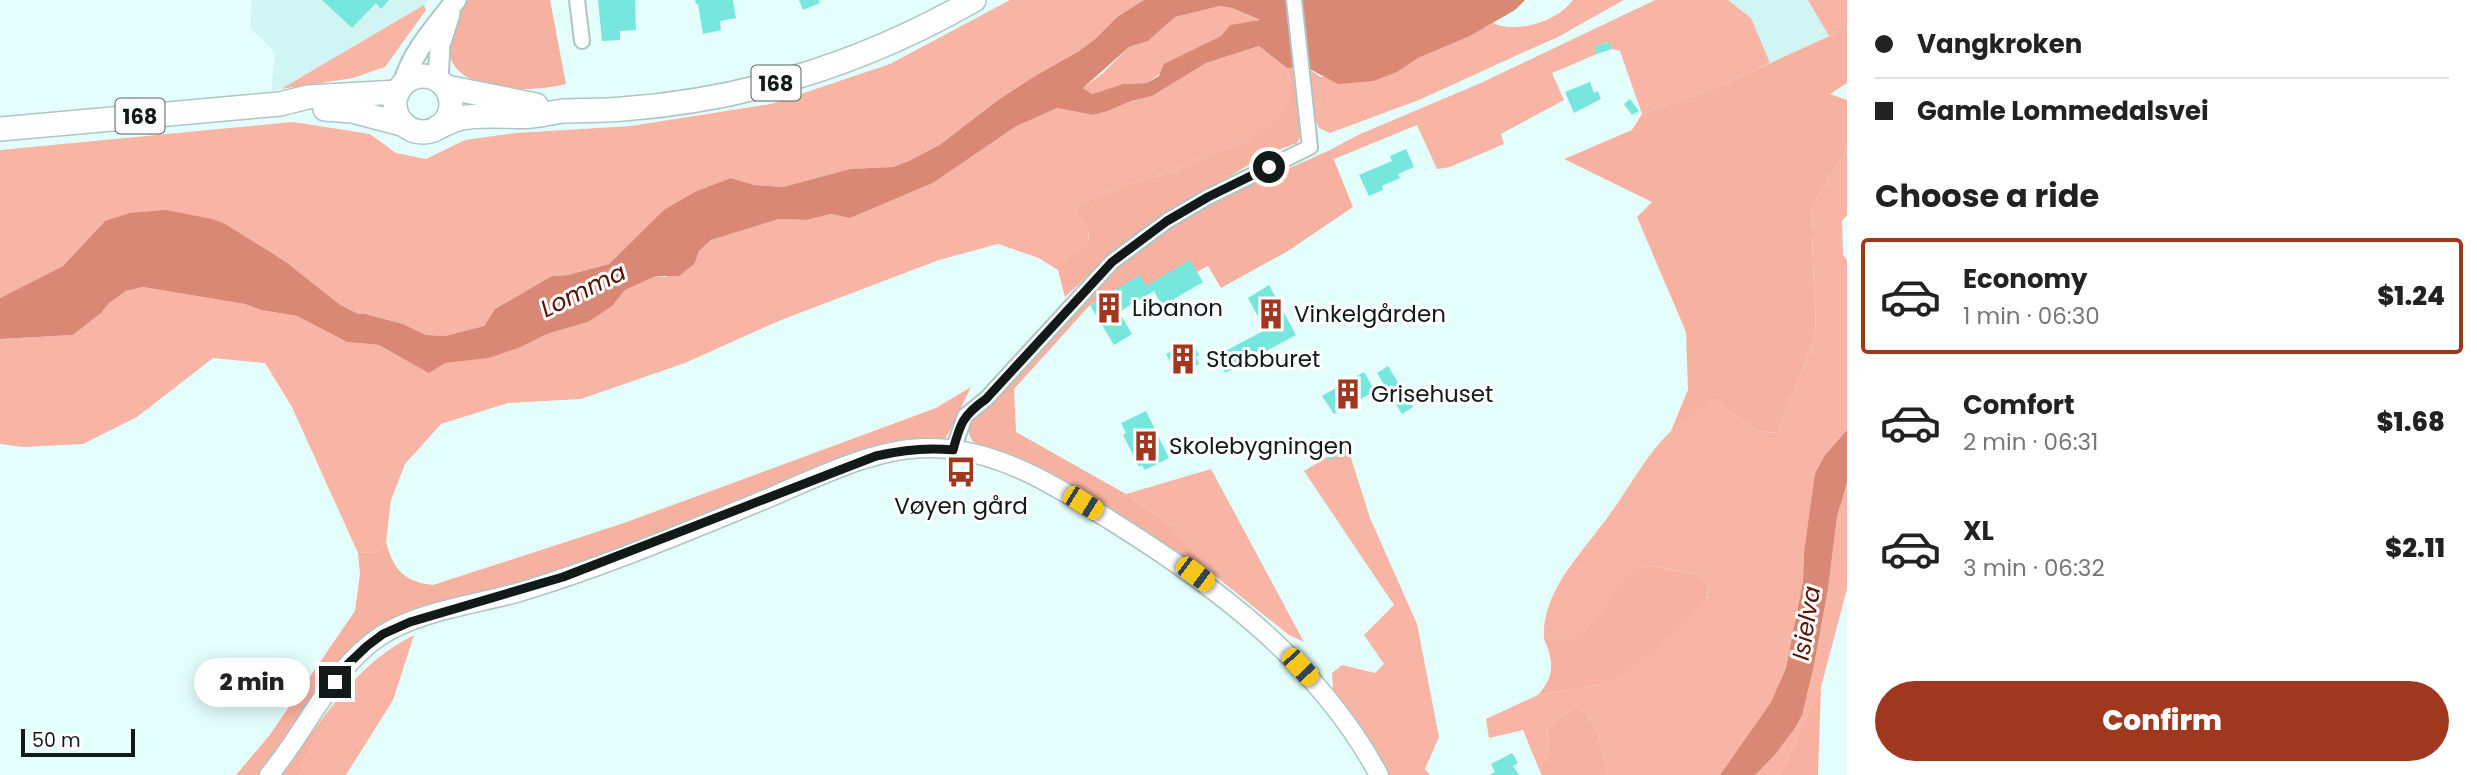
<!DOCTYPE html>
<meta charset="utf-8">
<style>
body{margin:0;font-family:Poppins,sans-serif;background:#f6f6f6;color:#222;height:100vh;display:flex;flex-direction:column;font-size:26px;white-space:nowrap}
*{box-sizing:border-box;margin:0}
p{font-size:23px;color:#767676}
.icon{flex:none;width:38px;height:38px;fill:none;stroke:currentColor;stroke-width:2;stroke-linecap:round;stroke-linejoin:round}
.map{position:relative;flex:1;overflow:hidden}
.sheet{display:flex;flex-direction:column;background:#fff;width:630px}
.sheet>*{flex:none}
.hud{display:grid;align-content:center;height:154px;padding:0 28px;background:#fff}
.scale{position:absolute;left:21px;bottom:18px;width:114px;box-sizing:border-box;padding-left:7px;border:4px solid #111a19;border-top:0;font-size:19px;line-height:24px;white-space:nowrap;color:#111a19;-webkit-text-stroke:5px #fff;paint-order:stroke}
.end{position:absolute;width:32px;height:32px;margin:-16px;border:9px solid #111a19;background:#fff;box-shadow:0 0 0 4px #fff}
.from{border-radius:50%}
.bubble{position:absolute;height:49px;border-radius:24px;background:#fff;box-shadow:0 4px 18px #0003;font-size:23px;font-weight:800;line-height:49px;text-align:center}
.car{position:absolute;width:21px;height:42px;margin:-21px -10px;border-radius:9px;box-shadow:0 0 5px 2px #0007;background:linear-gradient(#f5c518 24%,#345 0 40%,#f5c518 0 76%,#345 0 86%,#f5c518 0)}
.hud b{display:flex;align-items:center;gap:24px;height:66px;font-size:26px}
.hud b+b{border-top:2px solid #e0e0e0}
.hud i{width:18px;height:18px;background:#222}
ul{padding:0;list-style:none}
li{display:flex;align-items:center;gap:21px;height:116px;margin:0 14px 10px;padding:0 14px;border:4px solid transparent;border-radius:7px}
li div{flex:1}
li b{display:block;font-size:26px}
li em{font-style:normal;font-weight:800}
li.active{border-color:#a0371f}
li>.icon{width:63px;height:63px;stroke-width:1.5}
h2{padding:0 28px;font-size:32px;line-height:84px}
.primary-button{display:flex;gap:14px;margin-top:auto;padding:14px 28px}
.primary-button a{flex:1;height:80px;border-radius:42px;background:#a0371f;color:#fff;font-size:28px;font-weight:800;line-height:80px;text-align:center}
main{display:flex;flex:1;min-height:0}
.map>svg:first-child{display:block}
</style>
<main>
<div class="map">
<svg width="1847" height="775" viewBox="0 0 1847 775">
<rect width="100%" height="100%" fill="#e4fefb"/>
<g fill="#d1f5f2">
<path d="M252,0h176l-4,5 -143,84 -10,2 4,-35 -4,-8 -21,-20z"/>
<path d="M1728,0h80l21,36 -59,27 -19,-45z"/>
</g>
<g fill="#f7b1a0">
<path d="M468,0h82l16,84c-32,9 -121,11 -117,-40 1,-16 11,-30 19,-44z"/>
<path d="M1847,28v55l-17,11 17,6v48l-36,61 5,124 -38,100 -21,-2 -44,-32 -42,32 17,-41 -2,-58 -49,-115 15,-15 -88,-43 68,-29 10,-16 74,-26z"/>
<path d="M1287,68h7l9,56 -1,11 -5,8 -28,10 -110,65 -44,32 -50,47 -7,-27 -5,-3 35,-23 1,-15 -15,-16 6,-9 46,-19 49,-14 40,-19 36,-11 40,-58z"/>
<path d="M1330,150l23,57 -65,44 -67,37 -13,-22 -11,6 -51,14 -6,-10 -50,29 -76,84 2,43 110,62 43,30 45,51 -23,-11 -130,-82 -89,-41 -4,-11 1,-6 136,-147 35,-29 32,-24 73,-36z"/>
<path d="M971,387l-25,51 -31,4 -350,126 -181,58 -83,93 -41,56h-24l33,-39 86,-125 5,-37 -2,-21 19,-1 9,-10c7,27 18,40 47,43l191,-62 312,-115z"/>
<path d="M1650,566l49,9 9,10c-1,5 0,10 -3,15 -13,19 -68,69 -89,78 -24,11 -53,12 -78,17 17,-18 16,-34 6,-56l14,-1 43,-25 9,-18 23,-26z"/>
<path d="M1821,687l-3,88h-39z"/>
<path d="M340,695c-17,26 -31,50 -40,80h-20z"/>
<path d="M1577,706c23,15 25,44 31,69h-66l-3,-6 10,-15 -2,-27z"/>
</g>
<g fill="#f8b4a4">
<path d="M1010,0h134l-27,17 -22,22 -16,12 -44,25 -37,24 -57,44 -32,17 -16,6 -43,2 -67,18 -29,-2 -23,-7 -91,56 -31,30 -41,11 -16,1 -57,33 -11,17 -39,10 -19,-1 -23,-11 -36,-10h-9l-19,-10 -53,-42 -74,-43 -107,2 -42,45 -63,32v-148l293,-28 77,12 26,19 30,6 39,-19 51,-7 115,-7 140,-22 119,-40z"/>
<path d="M1573,0h51l-68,38 -34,15 -103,47 -89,33 -11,-5 -4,-9 -9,-52 15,10 76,-5 21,-14 52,-22 23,-13c23,11 64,-1 80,-23z"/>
<path d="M1655,0h73l23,18 19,45 -54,25 -74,26 -22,-63 -8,-2 -4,-7 -13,5 2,7 -45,19 12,27 -63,34 3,10 -54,23 -13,2 -20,-44 -85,35 -2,-10 28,-15 125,-53z"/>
<path d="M1808,0h39v28l-18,8z"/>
<path d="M424,5l2,5 -41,57 -32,11 -72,11z"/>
<path d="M1220,6l12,2 29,13 -31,4 -9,11 -28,14 -46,33 -24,1 -31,10 -9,-6 20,-15 26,-26 19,-6 27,-24z"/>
<path d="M1259,46l28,22 4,15 -2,21 -13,17 -25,20 -36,11 -40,19 -49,14 -46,19 -6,9 15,16 -1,15 -35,23 -14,-9 -41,-14 -59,16 -158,60 -96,43 -104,36 -73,4 -67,21 -36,40 -14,36 -5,42 -9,10 -19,1 -66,-146 -27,-44 -52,-5 -76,59 -54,27 -60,3 -23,-3v-105l73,-4 28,-22 8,-10 17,-12 17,-4 102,17 16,6 36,6 50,26 32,3 50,27 15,-9 77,-16 26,-13 41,-12 23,-16 14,-16 31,-14 9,1 30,-14 4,-12 12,-11 68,-21 27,1 25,-6 19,4 83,-35 82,-56 42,-19 36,7 15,-4 23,-10 21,-5 54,-33z"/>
<path d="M1847,148v67l-5,6 1,34 4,5v170l-22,25 -21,98 -1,28 -17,87 -15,34 -51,73h-112c-6,-25 -8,-54 -31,-69l-30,21 2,27 -10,15 -16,-39 -34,8 -3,-19 52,-24 55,-9 25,-9 22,-16 53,-47 14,-17 1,-12 -9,-10 -48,-9 -17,3 -24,26 -9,18 -17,19 -17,9 -9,-3 -14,1c-3,-48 40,-88 66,-125 20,-27 36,-59 60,-82 13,-13 29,-23 43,-33l44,32 21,2 38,-100 -5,-124z"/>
<path d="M1347,445l23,73 47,106 22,113 -14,32 5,6h-45l-20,-40 -32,-46 -1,-16 10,-8 33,8 9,-9 -20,-29 30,-30 -90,-134z"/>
<path d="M1211,469l93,173 -15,-7 -75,-60 -45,-51 -43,-30z"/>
<path d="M1847,483v106l-26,98 -42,88h-24l19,-19 21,-28 19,-63 14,-76 9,-72z"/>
<path d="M414,635l-21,65 -47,75h-46c17,-59 59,-112 114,-140z"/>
</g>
<g fill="#d98875" fill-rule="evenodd">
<path d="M1144,0h381l-10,10 -45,26 -52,22 -21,14 -24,9 -35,3 -32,-17 -19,1 -28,-22 -53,17 -54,33 -21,5 -23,10 -15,4 -36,-7 -42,19 -82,56 -83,35 -19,-4 -25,6 -27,-1 -68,21 -12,11 -4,12 -16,13h-23l-31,14 -13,16 -24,16 -41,12 -26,13 -33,11 -43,5 -16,10 -50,-28 -32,-3 -50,-26 -36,-6 -16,-6 -102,-17 -17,4 -17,12 -8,10 -28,22 -73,4v-41l63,-32 42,-45 25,-8 36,-3 46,9 13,5 61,38 53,42 19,10h8l37,10 23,11 19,1 39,-10 11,-17 57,-33 16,-1 41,-11 55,-54 31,-18 36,-14 23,7 29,2 67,-18 43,-2 16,-6 32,-17 57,-44 37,-24 44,-25 16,-12 22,-22zM1220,6l12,2 28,12 -30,5 -9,11 -57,28 -5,12 -12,7 -24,1 -31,10 -9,-6 46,-41 19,-6 27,-24z"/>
<path d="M1847,430v53l-10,34 -9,72 -14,76 -12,50 -7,13 -21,28 -19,19h-35l51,-73 15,-34 17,-87 1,-28 11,-79 10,-19z"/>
</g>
<g fill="#77e7de">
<path d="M322,0h67l-8,9 -5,-6 -24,25z"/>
<path d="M598,0h37l1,30 -16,1v9l-18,1z"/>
<path d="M695,0h38l3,18 -16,3 1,9 -18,4 -5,-30h-2z"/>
<path d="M799,0h20l1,3 -17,7z"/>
<path d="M1609,42l3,7 -15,5 -3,-7z"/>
<path d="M1590,82l4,11 4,-2 3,8 -27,14 -9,-21z"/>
<path d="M1630,99l9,12 -7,4 -8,-11z"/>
<path d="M1406,149l8,18 -16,7 2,4 -18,8 1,4 -14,6 -10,-21 33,-14 -2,-5z"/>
<path d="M1190,260l13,22 -41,24 -8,-15 -35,21 13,22 -18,11 -24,-40 50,-30 6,11z"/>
<path d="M1269,285l27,50 -71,38 -9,-17 49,-26 -17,-32z"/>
<path d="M1187,342l5,7 3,-2 4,8 -3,2 3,7 -21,12 -12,-22z"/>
<path d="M1388,366l25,41 -11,7 -25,-41z"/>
<path d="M1364,372l11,19 -41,23 -12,-18z"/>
<path d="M1146,411l23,47 -24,12 -3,-5 -3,2 -16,-32 3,-2 -5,-10z"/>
<path d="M1333,437l8,17 -12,6 -7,-17z"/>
<path d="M1512,753l6,10 -5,3 6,9h-30l6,-3 -4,-8z"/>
</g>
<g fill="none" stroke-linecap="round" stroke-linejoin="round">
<g stroke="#adc6c3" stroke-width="18">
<g id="minor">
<path d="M577,0l5,41"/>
<path d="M953,450l12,-34 21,-17 126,-137 55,-41 41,-24 102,-50 -16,-147"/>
</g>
</g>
<g stroke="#adc6c3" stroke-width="21">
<path id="tertiary" d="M269,775c37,-44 64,-109 113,-140 39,-24 90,-30 134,-42 81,-24 160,-57 238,-89 54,-22 120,-58 178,-56 66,1 124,38 178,72 106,66 208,142 269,255"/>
</g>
<g stroke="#adc6c3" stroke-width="23">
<g id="secondary">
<path d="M438,80l2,-35 10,-31"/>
<path d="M403,84c10,-34 32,-56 53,-84"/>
</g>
</g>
<g stroke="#adc6c3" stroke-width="26">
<g id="primary">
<circle cx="423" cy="104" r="28"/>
<path d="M446,87l90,18"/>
<path d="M325,109l27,2 53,14"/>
<path d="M438,127c7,-2 13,-6 20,-8 21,-6 52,-1 74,-3 11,-1 21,-4 32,-5 19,-1 39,0 58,-2 125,-9 244,-47 352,-109"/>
<path d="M0,129l280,-25 28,-7 90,-5"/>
</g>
</g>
<use href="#minor" stroke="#fff" stroke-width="14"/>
<use href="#tertiary" stroke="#fff" stroke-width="18"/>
<use href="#secondary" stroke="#fff" stroke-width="19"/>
<use href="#primary" stroke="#fff" stroke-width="23"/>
</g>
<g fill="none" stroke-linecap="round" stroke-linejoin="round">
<path stroke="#111a19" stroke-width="9" d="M335,682l13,-18 19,-18 16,-12 27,-12 153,-45 313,-121c26,-6 50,-9 77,-6 7,-26 10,-35 33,-51l126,-137 55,-41 41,-24 61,-30"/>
</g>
<defs>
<g id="building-bare" transform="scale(2.415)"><path d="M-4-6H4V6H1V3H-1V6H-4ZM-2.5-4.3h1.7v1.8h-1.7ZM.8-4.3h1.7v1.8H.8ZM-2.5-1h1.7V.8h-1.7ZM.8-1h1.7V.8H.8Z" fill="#a0371f" stroke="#fff" stroke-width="2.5" paint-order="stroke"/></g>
<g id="bus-bare" transform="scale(2.415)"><path d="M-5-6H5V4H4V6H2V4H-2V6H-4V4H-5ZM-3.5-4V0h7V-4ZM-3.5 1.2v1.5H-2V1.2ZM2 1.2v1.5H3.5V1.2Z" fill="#a0371f" stroke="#fff" stroke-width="2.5" paint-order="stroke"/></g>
</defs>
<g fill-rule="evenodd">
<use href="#building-bare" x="1109" y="308"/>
<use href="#building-bare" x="1271" y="314"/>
<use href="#building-bare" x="1183" y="359"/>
<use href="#building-bare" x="1348" y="394"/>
<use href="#building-bare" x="1146" y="446"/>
<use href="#bus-bare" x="961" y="472"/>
</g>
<g text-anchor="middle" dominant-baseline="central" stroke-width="6" stroke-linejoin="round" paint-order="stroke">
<g fill="#fff" stroke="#585f5e" stroke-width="2">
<rect x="751.5" y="65.5" width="49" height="35" rx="5"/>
<rect x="115.5" y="98.5" width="49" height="35" rx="5"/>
</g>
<g font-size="21" font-weight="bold" fill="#111a19">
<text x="776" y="83">168</text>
<text x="140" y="116">168</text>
</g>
<g font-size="23" fill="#111a19" stroke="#fff" text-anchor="start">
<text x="1132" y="308">Libanon</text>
<text x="1294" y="314">Vinkelgården</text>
<text x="1206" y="359">Stabburet</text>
<text x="1371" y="394">Grisehuset</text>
<text x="1169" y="446">Skolebygningen</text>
<text x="961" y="506" text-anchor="middle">Vøyen gård</text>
</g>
<g font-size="24" font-style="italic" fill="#581001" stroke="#fff">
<text transform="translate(583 290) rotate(-26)">Lomma</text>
<text transform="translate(1806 623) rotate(-81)">Isielva</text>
</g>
</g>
</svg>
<div class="scale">50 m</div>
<i class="end from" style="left:1269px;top:167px"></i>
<i class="end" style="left:335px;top:682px"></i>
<div class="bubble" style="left:194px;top:658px;width:116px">2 min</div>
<i class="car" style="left:1083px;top:503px;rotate:122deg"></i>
<i class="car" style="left:1195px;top:574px;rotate:127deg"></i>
<i class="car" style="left:1300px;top:667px;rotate:137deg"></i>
</div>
<section class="sheet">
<div class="hud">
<b><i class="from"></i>Vangkroken</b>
<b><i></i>Gamle Lommedalsvei</b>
</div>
<h2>Choose a ride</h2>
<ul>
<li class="active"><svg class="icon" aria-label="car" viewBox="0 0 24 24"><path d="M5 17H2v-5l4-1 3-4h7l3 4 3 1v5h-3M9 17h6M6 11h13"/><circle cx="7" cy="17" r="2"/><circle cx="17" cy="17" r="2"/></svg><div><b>Economy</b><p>1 min · 06:30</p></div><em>$1.24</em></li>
<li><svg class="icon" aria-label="car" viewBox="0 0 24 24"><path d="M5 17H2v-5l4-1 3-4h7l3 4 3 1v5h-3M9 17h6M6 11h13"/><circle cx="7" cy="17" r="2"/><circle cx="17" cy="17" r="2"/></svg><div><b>Comfort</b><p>2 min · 06:31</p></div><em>$1.68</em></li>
<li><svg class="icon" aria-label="car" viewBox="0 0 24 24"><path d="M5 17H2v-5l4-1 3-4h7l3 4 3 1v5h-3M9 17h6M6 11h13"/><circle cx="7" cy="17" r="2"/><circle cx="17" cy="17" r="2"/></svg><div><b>XL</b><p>3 min · 06:32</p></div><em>$2.11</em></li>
</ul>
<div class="primary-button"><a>Confirm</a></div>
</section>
</main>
